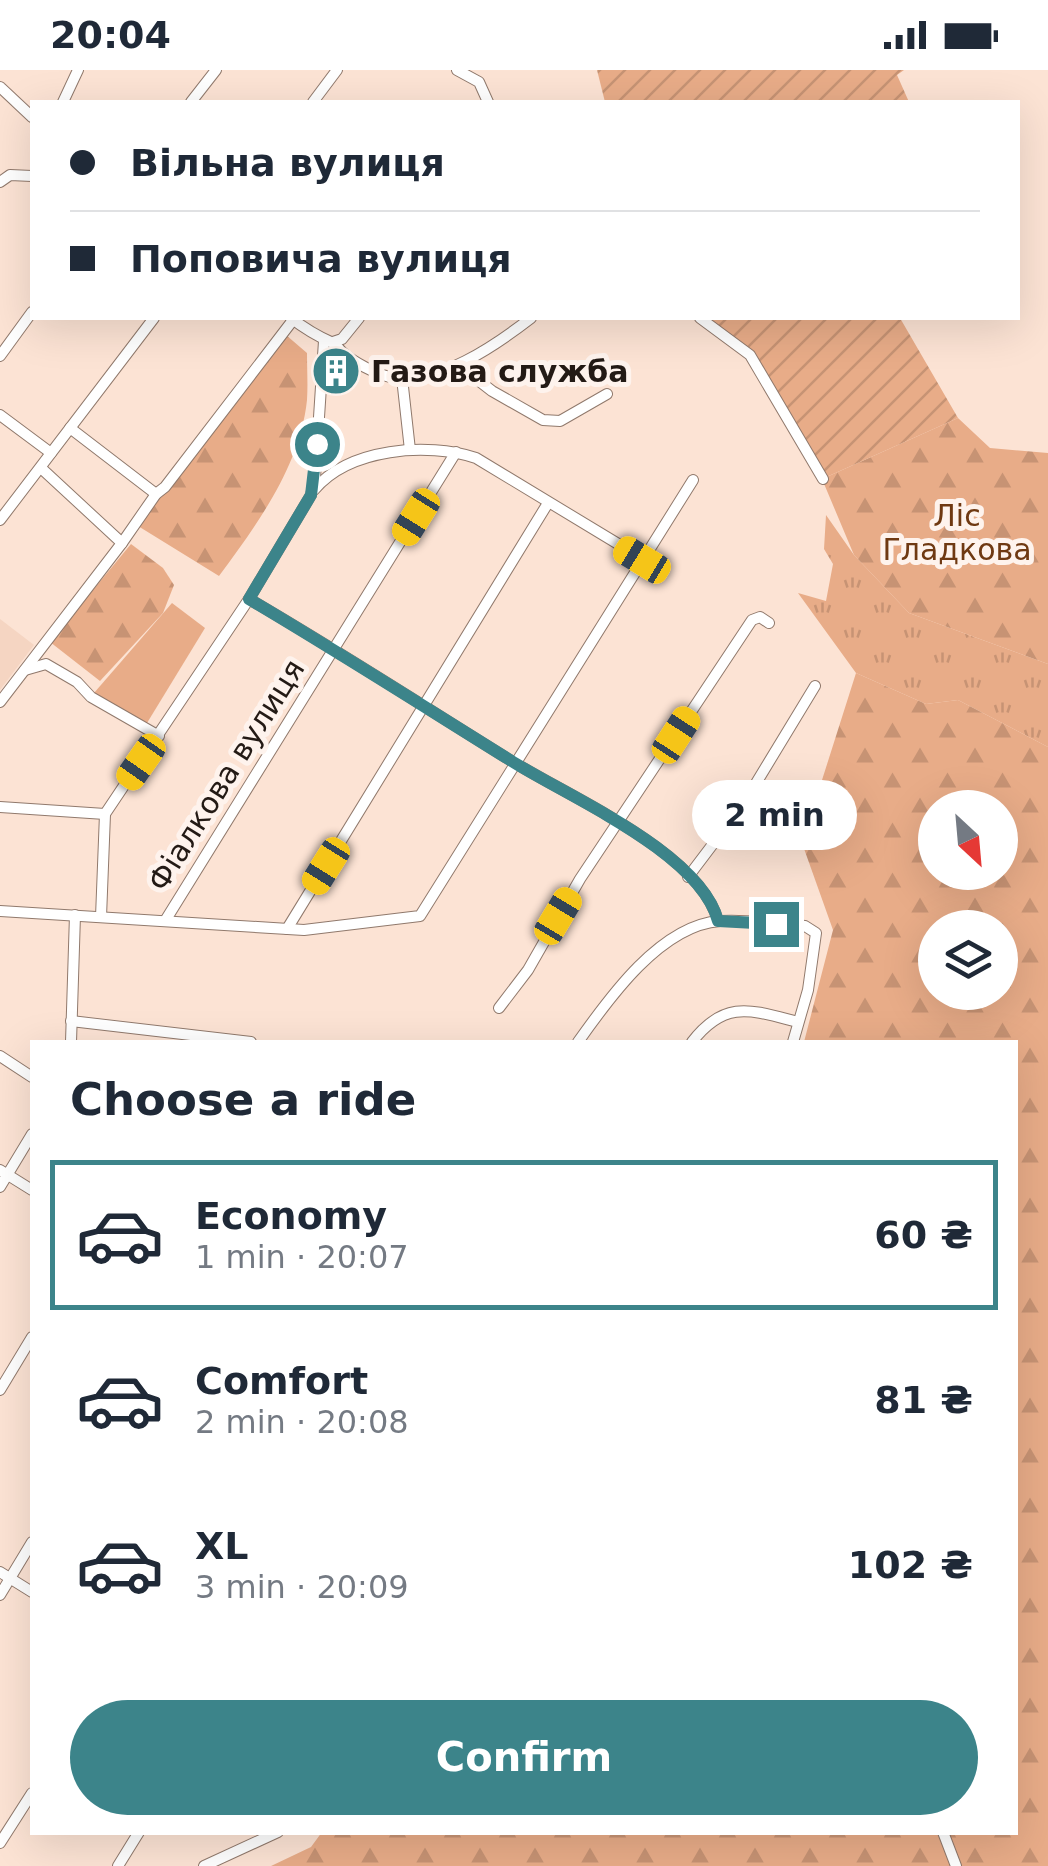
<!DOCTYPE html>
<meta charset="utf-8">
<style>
body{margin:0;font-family:"DejaVu Sans",sans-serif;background:#f2f2f3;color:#1f2937;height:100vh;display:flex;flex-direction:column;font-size:38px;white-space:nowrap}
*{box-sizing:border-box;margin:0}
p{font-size:32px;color:#747a83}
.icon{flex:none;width:55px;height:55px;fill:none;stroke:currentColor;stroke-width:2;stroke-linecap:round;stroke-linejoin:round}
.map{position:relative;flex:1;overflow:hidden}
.drawer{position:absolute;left:30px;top:970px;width:988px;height:795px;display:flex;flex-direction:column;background:#fff;border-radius:0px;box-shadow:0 10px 40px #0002}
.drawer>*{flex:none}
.guide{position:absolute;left:30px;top:30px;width:990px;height:220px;border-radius:0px;box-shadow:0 10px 40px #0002;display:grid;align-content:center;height:220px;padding:0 40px;background:#fff}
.needle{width:65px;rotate:154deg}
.buttons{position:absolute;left:918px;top:720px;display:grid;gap:20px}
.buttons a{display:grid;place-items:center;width:100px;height:100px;border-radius:50%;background:#fff;box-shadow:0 10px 40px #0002;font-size:50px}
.end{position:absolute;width:45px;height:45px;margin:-22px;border:12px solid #3c848a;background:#fff;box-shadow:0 0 0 5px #fff}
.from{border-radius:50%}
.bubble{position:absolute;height:70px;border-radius:35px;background:#fff;box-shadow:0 10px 40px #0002;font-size:32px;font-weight:700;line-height:70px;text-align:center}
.car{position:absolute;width:30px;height:60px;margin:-30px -15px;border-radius:12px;box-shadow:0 0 8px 2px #0007;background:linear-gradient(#f5c518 24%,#345 0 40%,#f5c518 0 76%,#345 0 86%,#f5c518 0)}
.guide b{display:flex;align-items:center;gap:35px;height:95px;font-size:38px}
.guide b+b{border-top:2px solid #e0e1e3}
.guide i{width:25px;height:25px;background:#1f2937}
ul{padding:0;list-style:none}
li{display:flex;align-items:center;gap:30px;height:150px;margin:0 20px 15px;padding:0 20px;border:5px solid transparent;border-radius:0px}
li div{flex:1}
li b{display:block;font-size:38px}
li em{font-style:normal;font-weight:700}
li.active{border-color:#3c848a}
li>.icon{width:90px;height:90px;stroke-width:1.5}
h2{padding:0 40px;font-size:45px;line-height:120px}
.primary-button{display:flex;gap:20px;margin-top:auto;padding:20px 40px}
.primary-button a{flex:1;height:115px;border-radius:60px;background:#3c848a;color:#fff;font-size:40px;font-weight:700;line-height:115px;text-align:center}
.status{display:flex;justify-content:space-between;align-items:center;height:70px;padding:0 50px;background:#fff;direction:ltr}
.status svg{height:28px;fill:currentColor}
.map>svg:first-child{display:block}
</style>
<div class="status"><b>20:04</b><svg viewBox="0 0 49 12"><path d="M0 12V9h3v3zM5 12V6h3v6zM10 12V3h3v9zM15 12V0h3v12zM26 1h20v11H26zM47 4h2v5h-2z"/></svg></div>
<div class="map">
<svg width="1048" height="1796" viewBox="0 0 1048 1796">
<defs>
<pattern id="grass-tufts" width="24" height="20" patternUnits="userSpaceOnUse" patternTransform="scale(2.5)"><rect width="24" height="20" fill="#e8ac88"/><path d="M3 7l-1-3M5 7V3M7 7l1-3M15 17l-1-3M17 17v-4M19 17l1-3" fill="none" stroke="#c79374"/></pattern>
<pattern id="forest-firs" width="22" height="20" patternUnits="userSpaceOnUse" patternTransform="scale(2.5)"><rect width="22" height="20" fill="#e8ac88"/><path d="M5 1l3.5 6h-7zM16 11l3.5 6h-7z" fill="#c79374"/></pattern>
<pattern id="garden-furrows" width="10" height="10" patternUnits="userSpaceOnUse" patternTransform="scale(2.5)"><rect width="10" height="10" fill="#e8ac88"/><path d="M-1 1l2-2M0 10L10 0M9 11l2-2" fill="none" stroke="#c79374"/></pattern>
</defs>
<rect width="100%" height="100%" fill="#fce3d4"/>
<path fill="#f5d5c2" d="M0,549l34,26 -34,45z"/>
<path fill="url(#grass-tufts)" d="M826,445l28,40 55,58 139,51v83l-90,-47 -32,4 -70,-31 -58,-80 28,8 7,-37 -9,-15z"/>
<g fill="url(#forest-firs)" fill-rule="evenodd">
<path d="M286,265l21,18c0,15 1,32 0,47 -7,67 -50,124 -88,176l-81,-50z"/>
<path d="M958,348l32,30 58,5v211l-139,-51 -55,-58 -32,-76z"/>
<path d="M131,474l32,24 11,17 -11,28 -63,68 -50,-39z"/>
<path d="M856,603l70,31 32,-4 90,47v1119h-777l40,-19 11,-15h693v-790h-211l29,-112 -31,-87zM935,738h65v64h-65zM935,858h65v64h-65z"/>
</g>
<path fill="#e8ac88" d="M172,533l33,25 -58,95 -53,-30z"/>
<g fill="url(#garden-furrows)">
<path d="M597,0h307l-7,5 12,27h-304z"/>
<path d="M698,248h202l58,100 -136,61c-31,-54 -67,-131 -124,-161z"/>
</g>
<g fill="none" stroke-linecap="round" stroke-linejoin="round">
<g stroke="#90796c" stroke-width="12">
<g id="minor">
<path d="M457,0l22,12 9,20"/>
<path d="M0,17l32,30"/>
<path d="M63,32l15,-32"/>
<path d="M191,32l25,-32"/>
<path d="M313,32l24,-32"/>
<path d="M0,112l10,-7 22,1"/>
<path d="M291,248c13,10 26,18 40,24 5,2 7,6 11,10 11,10 34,22 48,25 48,9 106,-32 141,-59"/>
<path d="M700,248l50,37 73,124"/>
<path d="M333,272l9,-3 17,-21"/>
<path d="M0,286l32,-44"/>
<path d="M451,299l14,1 27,21 51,29 17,1 47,-27"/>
<path d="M402,308l8,72"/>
<path d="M0,345l51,38"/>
<path d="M70,358l86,66"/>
<path d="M41,398l81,75"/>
<path d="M314,420c35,-42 113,-48 162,-32l167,101"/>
<path d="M0,450l154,-202"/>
<path d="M249,529c88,51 174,107 261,161 57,36 190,92 208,161"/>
<path d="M25,600l21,-6 31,18 14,15 68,39"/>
<path d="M0,632l122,-159 34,-49 9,-7 128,-167"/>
<path d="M0,737l105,7"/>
<path d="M688,807l56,-74 71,-117"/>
<path d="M0,841l304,19 116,-14 273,-436"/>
<path d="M101,847l4,-103 144,-215 62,-104 4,-17 9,-137"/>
<path d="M165,851l291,-469"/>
<path d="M287,859l261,-426"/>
<path d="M499,938l29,-38 52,-91 172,-259 8,-3 9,6"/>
<path d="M71,951l180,21"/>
<path d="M71,972l4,-127"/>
<path d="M578,972c31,-44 83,-117 142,-121 28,-2 58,3 85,5l11,7 -8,57 -15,52"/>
<path d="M692,972c33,-43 59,-32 106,-20"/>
<path d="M0,986l32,21"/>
<path d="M0,1100l32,20"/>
<path d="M0,1117l32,-53"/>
<path d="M0,1320l32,-53"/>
<path d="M0,1502l32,20"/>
<path d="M0,1525l32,-53"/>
<path d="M943,1762l13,34"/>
<path d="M0,1773l32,-50"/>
<path d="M118,1796l21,-34"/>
<path d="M204,1796l74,-34"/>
</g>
</g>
<use href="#minor" stroke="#fff" stroke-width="10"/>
</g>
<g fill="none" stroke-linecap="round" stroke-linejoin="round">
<path stroke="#3c848a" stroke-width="12" d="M317,374l-6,51 -62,104c88,52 174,107 261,161 56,36 190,92 208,161l58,3"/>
</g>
<defs>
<g id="building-disc" transform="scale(2.5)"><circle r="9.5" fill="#3c848a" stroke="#fef3ed"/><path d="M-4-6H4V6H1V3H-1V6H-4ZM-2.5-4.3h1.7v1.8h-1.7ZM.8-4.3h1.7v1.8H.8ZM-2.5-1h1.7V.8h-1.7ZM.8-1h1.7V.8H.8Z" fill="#fff"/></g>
</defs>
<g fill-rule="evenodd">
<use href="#building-disc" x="336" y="301"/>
</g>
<g text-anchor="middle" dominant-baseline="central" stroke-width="10" stroke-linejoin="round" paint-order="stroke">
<g font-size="30" font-weight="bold" fill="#231a15" stroke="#fef3ed" text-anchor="start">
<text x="371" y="301">Газова служба</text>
</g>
<g font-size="30" fill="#6f3912" stroke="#fef3ed">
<text x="957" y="445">Ліс<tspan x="957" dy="34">Гладкова</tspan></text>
</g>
<g font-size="30" fill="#231a15" stroke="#fef3ed">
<text transform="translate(226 705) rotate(-58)">Фіалкова вулиця</text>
</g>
</g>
</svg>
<div class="buttons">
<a><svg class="needle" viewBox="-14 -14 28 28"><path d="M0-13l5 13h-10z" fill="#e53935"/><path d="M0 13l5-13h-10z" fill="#747a83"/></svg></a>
<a><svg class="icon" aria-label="layers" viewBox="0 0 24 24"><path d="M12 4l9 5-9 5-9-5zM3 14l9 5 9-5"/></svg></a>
</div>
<i class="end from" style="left:317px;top:374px"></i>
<i class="end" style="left:776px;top:854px"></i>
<div class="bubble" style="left:692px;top:710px;width:165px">2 min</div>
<i class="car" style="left:416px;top:447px;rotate:212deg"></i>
<i class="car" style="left:642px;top:490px;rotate:301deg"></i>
<i class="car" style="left:676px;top:665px;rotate:33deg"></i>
<i class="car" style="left:141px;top:692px;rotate:215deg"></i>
<i class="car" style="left:326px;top:796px;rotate:212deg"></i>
<i class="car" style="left:558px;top:846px;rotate:31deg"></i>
<div class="guide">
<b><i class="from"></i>Вільна вулиця</b>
<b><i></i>Поповича вулиця</b>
</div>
<section class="drawer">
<h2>Choose a ride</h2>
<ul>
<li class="active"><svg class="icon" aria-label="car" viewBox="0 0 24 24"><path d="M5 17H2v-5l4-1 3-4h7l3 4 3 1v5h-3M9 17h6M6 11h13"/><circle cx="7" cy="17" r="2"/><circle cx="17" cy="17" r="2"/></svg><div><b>Economy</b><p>1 min · 20:07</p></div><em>60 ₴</em></li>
<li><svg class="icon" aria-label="car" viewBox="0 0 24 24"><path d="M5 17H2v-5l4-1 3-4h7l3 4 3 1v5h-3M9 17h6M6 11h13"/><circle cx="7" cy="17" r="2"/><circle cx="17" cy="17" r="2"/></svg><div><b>Comfort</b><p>2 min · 20:08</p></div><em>81 ₴</em></li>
<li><svg class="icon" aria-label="car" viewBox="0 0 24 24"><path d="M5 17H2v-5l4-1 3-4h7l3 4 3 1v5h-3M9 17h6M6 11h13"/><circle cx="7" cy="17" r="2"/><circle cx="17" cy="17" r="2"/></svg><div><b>XL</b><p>3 min · 20:09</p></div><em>102 ₴</em></li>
</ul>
<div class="primary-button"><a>Confirm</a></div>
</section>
</div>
